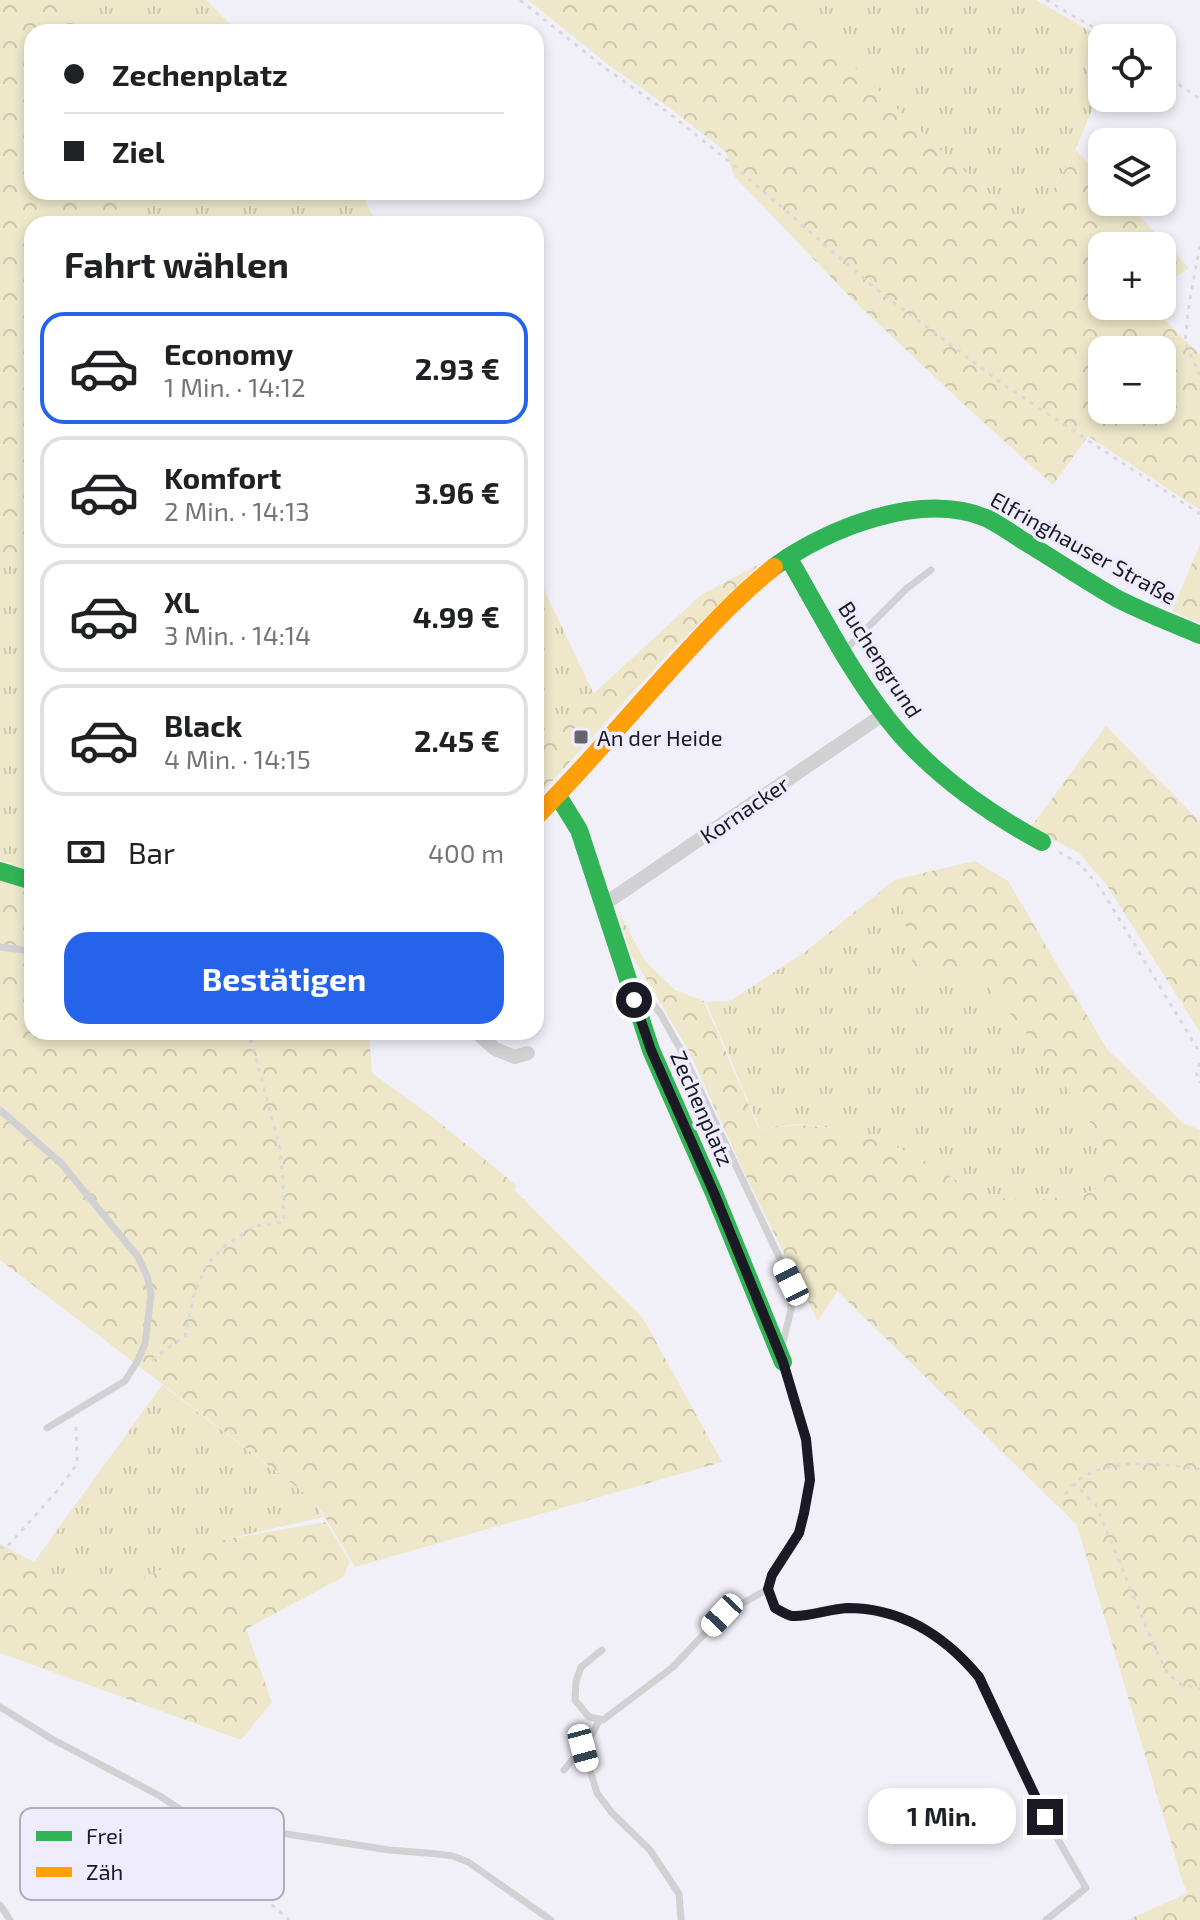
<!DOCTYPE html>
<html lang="de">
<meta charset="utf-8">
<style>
body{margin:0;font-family:"Exo 2",sans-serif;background:#f6f6f6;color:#202124;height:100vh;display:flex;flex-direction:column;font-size:30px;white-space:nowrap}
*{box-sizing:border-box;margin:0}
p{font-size:26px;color:#757577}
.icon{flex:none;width:44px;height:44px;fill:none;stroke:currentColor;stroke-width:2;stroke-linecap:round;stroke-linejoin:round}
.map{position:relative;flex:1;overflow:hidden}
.sheet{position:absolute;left:24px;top:216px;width:520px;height:824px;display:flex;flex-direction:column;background:#fff;border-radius:24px;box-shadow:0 4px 12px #0003}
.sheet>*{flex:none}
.top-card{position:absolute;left:24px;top:24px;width:520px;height:176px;border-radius:24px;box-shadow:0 4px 12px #0003;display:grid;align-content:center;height:176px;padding:0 40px;background:#fff}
.controls{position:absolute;left:1088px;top:24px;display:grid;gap:16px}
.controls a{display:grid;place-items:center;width:88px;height:88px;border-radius:16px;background:#fff;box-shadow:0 4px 12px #0003;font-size:40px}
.end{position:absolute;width:36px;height:36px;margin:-18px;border:10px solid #1b1923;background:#fff;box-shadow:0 0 0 4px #fff}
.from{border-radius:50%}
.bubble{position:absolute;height:56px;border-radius:24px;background:#fff;box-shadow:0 4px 12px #0003;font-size:26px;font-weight:700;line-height:56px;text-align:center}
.car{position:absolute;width:24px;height:48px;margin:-24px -12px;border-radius:10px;box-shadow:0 0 6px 2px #0007;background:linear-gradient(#fff 24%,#345 0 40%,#fff 0 76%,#345 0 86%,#fff 0)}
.top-card b{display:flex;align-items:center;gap:28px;height:76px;font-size:30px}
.top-card b+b{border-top:2px solid #e0e0e0}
.top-card i{width:20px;height:20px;background:#202124}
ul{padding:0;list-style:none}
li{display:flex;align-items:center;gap:24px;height:112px;margin:0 16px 12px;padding:0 24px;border:4px solid #e0e0e0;border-radius:24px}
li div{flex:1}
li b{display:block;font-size:30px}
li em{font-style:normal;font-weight:700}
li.current{border-color:#2563eb}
li>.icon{width:72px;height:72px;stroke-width:1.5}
h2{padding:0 40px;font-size:36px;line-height:96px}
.pay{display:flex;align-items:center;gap:20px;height:88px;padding:0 40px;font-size:30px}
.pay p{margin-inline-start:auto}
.action{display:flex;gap:16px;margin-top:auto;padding:16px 40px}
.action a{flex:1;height:92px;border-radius:24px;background:#2563eb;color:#fff;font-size:32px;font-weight:700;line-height:92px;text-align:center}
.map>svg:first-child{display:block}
</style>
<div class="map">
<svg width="1200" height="1920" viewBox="0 0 1200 1920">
<defs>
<pattern id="grass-tufts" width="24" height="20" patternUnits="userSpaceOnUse" patternTransform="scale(2)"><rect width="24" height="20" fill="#eee7ca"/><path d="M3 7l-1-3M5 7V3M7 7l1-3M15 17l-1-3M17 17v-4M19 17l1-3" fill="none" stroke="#ccc6ad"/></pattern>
<pattern id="forest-crowns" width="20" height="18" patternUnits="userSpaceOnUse" patternTransform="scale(2)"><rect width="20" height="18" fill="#eee7ca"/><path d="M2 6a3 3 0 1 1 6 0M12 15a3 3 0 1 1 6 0" fill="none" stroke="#ccc6ad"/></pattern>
</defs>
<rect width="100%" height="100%" fill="#f1f0f9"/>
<g fill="url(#grass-tufts)">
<path d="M57,0h149l32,32h-153z"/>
<path d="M784,0h252l66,38v47l-27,66 -45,79 -96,-86z"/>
<path d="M132,192h229l16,32h-236l-10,-19z"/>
<path d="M0,565l32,2v304l-32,-11z"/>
<path d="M536,573l58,121 -58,57z"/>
<path d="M897,878l18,98 64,-2 60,73 56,82 12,31 -4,26 -20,8 -56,7 -48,-6 -57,-36 -41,-19 -42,-11 -38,-5 -41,5 -54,-127 24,-1 75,-49z"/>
<path d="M162,1385l153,116 8,16 -96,22 -106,49 -69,-10 -18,-16z"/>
</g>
<g fill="url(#forest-crowns)" fill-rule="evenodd">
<path d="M0,0h57l28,32h-53v160h100l-1,13 10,19h-109v343l-32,-2z"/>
<path d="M528,0h256l150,144 96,86 46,-80 26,27v25h24l63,66 -27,18v-40h-60v60h49l49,49v155l-112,-74 -35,49 -81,-73 -119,-112 -119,-124 -8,-24 -55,-43 -65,-46zM1162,350v60h-60v-60z"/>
<path d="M1200,544v79l-28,-12z"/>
<path d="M761,563l-93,91 -132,145v-48l58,-58 107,-98z"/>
<path d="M1106,726l94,96v210l-94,-148 -27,-31 -49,-25z"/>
<path d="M975,861l33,20 99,168 76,74 17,7v790h-73l61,-27 -5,-10 -106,-358 -240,-234 -19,30 -72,-144 -57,-126 -58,-97 -14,-45 28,52 30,29 29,11 55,128 43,-4 38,4 41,11 41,19 57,36 49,6 55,-7 20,-8 4,-26 -12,-31 -57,-82 -60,-72 -63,1 -18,-97z"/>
<path d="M0,878l32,10v144h337l3,41 58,42 86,70 -2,5 129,128 79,144 -367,105 -40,-66 -315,-241z"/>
<path d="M326,1522l24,40 -7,15 -97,52 26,73 -31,38 -241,-87v-109l34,18 18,16 69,10 106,-49z"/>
</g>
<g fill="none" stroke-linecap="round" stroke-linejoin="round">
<g stroke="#d9d9dc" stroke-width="3" stroke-dasharray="4 6" stroke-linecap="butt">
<path d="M520,0l85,68 64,45 64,52 143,124 131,98 193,127"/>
<path d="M1046,0l66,38"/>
<path d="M1162,73l38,26"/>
<path d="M1200,246l-11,58 -4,38 15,34"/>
<path d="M1059,852l21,12 21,25 99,164"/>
<path d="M1200,1063l-4,9 4,11"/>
<path d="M152,1360l33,-24 9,-42 14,-31 18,-18 29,-19 29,-4 -1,-41 -3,-32 -31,-117"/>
<path d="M1073,1483l23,22 58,141 14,28 14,11 18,3"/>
<path d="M1065,1494c30,-41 91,-30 135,-25"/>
<path d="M0,1547l5,2 53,-59 19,-26 -1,-39"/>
<path d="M175,1822l61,51"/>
<path d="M240,1841l-4,32 53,47"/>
</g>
<g stroke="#d1d1d4" stroke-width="7">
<path d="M845,650l61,-61 25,-19"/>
<path d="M0,947l32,4"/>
<path d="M636,982l24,31 23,41 108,228v28l-9,36"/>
<path d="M0,1110l61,53 77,94 9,19 4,18 -6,50 -8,18 -12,19 -78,47"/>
<path d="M783,1362l23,77 4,41 -11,53 -27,42 -4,14 7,19c6,3 11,7 17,8 18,1 37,-7 55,-8 55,0 98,28 132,69l66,140 41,71 -40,32"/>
<path d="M602,1650l-21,17 -5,14 -1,19 14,17 14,3 70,-53 49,-52 46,-26"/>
<path d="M0,1707l52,32 108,57 27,18 27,11 60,7 115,18 49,4 15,2 15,6 83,58"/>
<path d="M583,1748l14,45 15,20 38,37 29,44 2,26"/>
<path d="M564,1770l25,-30 11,-21"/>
<path d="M0,1905l10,15"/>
</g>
<g stroke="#d1d1d4" stroke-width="14">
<path d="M603,905l281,-191"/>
<path d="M476,1032l19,17 20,8 13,-4"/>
</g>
<g stroke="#30b455" stroke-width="18">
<path d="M788,557c35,60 67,125 112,177 40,45 90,80 142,108"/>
<path d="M774,567c53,-39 147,-76 212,-49 13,6 25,15 36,22 32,19 62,40 94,58 27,14 56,25 84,37"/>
<path d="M558,796l21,34 72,220 63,143 69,169"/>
<path d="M0,871l32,10"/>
</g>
<path stroke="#ff9f0a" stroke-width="18" d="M536,817c46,-47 89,-97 133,-146 33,-36 66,-73 105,-104"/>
</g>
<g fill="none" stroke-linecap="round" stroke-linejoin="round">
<path stroke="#1b1923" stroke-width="10" d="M634,1000l17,50 63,143 69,169 23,77 4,41 -6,33 -5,20 -27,42 -4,14 7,19c6,3 11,7 17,8 18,1 37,-7 55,-8 55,0 98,28 132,69l66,140"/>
</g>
<rect fill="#66646e" stroke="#eeecfd" stroke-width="3" x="573" y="729" width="16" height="16" rx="4"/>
<g text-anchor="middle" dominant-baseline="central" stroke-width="7" stroke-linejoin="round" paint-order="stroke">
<g font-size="22" fill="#1b1923" stroke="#eeecfd">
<text transform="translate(1084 547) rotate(29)">Elfringhauser Straße</text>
<text transform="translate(881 659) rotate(57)">Buchengrund</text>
<text transform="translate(744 809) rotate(-34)">Kornacker</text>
<text transform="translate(703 1108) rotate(66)">Zechenplatz</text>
</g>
<g font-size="22" fill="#1b1923" stroke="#eeecfd" text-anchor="start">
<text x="597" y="737">An der Heide</text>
</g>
</g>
<rect x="20" y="1808" width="264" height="92" rx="12" fill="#eeecfd" stroke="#afadbc" stroke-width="2"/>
<rect x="36" y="1831" width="36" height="10" fill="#30b455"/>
<rect x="36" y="1867" width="36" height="10" fill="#ff9f0a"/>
<g font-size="22" fill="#1b1923">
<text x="86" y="1844">Frei</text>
<text x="86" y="1880">Zäh</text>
</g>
</svg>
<div class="controls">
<a><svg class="icon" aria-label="locate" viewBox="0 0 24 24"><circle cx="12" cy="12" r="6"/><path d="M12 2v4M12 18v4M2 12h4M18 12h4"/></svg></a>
<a><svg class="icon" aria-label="layers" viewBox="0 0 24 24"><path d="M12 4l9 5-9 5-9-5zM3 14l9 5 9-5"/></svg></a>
<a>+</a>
<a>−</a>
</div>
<i class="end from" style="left:634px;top:1000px"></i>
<i class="end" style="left:1045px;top:1817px"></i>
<div class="bubble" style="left:868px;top:1788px;width:148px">1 Min.</div>
<i class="car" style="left:791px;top:1282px;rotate:334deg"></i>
<i class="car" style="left:722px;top:1615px;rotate:223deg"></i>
<i class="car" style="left:583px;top:1748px;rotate:165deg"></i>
<div class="top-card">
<b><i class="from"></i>Zechenplatz</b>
<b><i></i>Ziel</b>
</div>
<section class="sheet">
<h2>Fahrt wählen</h2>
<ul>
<li class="current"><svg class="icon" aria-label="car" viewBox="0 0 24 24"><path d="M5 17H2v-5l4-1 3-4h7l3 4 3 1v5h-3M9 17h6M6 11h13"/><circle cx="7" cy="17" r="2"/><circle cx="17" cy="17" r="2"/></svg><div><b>Economy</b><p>1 Min. · 14:12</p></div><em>2.93 €</em></li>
<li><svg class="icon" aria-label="car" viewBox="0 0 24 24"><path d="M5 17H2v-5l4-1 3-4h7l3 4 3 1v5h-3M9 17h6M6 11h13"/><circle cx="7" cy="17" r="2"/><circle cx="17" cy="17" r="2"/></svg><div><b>Komfort</b><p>2 Min. · 14:13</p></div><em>3.96 €</em></li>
<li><svg class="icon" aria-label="car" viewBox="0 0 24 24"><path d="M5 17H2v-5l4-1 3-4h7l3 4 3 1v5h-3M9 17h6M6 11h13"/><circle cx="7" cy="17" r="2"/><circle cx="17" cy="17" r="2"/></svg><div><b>XL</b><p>3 Min. · 14:14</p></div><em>4.99 €</em></li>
<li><svg class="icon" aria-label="car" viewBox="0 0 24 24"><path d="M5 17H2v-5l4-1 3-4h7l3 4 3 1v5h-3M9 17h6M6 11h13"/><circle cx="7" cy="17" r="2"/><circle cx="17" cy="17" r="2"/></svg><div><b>Black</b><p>4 Min. · 14:15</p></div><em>2.45 €</em></li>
</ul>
<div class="pay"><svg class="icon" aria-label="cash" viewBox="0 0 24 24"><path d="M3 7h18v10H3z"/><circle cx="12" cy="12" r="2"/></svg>Bar<p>400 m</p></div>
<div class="action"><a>Bestätigen</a></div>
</section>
</div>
